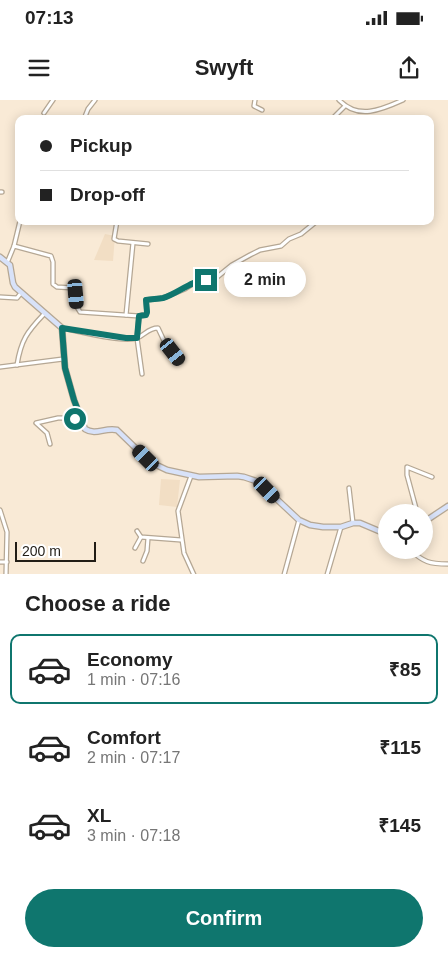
<!DOCTYPE html>
<meta charset="utf-8">
<style>
body{margin:0;font-family:Arial,sans-serif;background:#f2f2f2;color:#222;height:100vh;display:flex;flex-direction:column;font-size:19px;white-space:nowrap}
*{box-sizing:border-box;margin:0}
p{font-size:16px;color:#767676}
.icon{flex:none;width:28px;height:28px;fill:none;stroke:currentColor;stroke-width:2;stroke-linecap:round;stroke-linejoin:round}
.map{position:relative;height:474px;overflow:hidden}
.side{display:flex;flex-direction:column;background:#fff;flex:1}
.side>*{flex:none}
.hud{position:absolute;left:15px;top:15px;width:419px;height:110px;border-radius:10px;box-shadow:0 2px 12px #0003;display:grid;align-content:center;height:110px;padding:0 25px;background:#fff}
.tools{position:absolute;left:378px;top:404px;display:grid;gap:10px}
.tools a{display:grid;place-items:center;width:55px;height:55px;border-radius:50%;background:#fff;box-shadow:0 2px 12px #0003;font-size:25px}
.scale{position:absolute;left:15px;bottom:12px;width:81px;box-sizing:border-box;padding-left:5px;border:2px solid #221d16;border-top:0;font-size:14px;line-height:18px;white-space:nowrap;color:#221d16;-webkit-text-stroke:4px #fff;paint-order:stroke}
.end{position:absolute;width:22px;height:22px;margin:-11px;border:6px solid #0f766e;background:#fff;box-shadow:0 0 0 2px #fff}
.from{border-radius:50%}
.bubble{position:absolute;height:35px;border-radius:18px;background:#fff;box-shadow:0 2px 12px #0003;font-size:16px;font-weight:800;line-height:35px;text-align:center}
.car{position:absolute;width:15px;height:30px;margin:-15px -8px;border-radius:6px;box-shadow:0 0 4px 1px #0007;background:linear-gradient(#222 24%,#8ab4d8 0 40%,#222 0 76%,#8ab4d8 0 86%,#222 0)}
.hud b{display:flex;align-items:center;gap:18px;height:48px;font-size:19px}
.hud b+b{border-top:1px solid #e0e0e0}
.hud i{width:12px;height:12px;background:#222}
ul{padding:0;list-style:none}
li{display:flex;align-items:center;gap:15px;height:70px;margin:0 10px 8px;padding:0 15px;border:2px solid transparent;border-radius:10px}
li div{flex:1}
li b{display:block;font-size:19px}
li em{font-style:normal;font-weight:800}
li.current{border-color:#0f766e}
li>.icon{width:45px;height:45px;stroke-width:1.5}
h2{padding:0 25px;font-size:22px;line-height:60px}
.primary-button{display:flex;gap:10px;margin-top:auto;padding:10px 25px}
.primary-button a{flex:1;height:58px;border-radius:30px;background:#0f766e;color:#fff;font-size:20px;font-weight:800;line-height:58px;text-align:center}
.status{display:flex;justify-content:space-between;align-items:center;height:35px;padding:0 25px;background:#fff;direction:ltr}
.status svg{height:14px;fill:currentColor}
header{display:flex;justify-content:space-between;align-items:center;height:65px;padding:0 25px;background:#fff;font-size:22px;font-weight:800}
.map>svg:first-child{display:block}
</style>
<div class="status"><b>07:13</b><svg viewBox="0 0 49 12"><path d="M0 12V9h3v3zM5 12V6h3v6zM10 12V3h3v9zM15 12V0h3v12zM26 1h20v11H26zM47 4h2v5h-2z"/></svg></div>
<header><svg class="icon" aria-label="menu" viewBox="0 0 24 24"><path d="M4 6h16M4 12h16M4 18h16"/></svg>Swyft<svg class="icon" aria-label="share" viewBox="0 0 24 24"><path d="M12 15V3M7 8l5-5 5 5M5 13v7h14v-7"/></svg></header>
<div class="map">
<svg width="448" height="475" viewBox="0 0 448 475">
<rect width="100%" height="100%" fill="#f9ead6"/>
<g fill="#f2dec4">
<path d="M105,134l10,2 -2,25 -19,-1z"/>
<path d="M161,379l19,1 -3,27 -18,-2z"/>
</g>
<g fill="none" stroke-linecap="round" stroke-linejoin="round">
<g stroke="#b5a794" stroke-width="5.5">
<g id="street">
<path d="M255,0l-1,6 8,4"/>
<path d="M339,0c19,20 42,10 64,0"/>
<path d="M44,13l9,-13"/>
<path d="M84,19l4,-10 7,-9"/>
<path d="M332,19l13,-13"/>
<path d="M0,92h2"/>
<path d="M117,121l-3,18 4,2 30,3"/>
<path d="M14,146l37,10 2,6v22l4,3 17,1 3,19 3,5 59,4 8,-3 -1,-13 17,-2 22,-9 14,-9 17,-2 16,-13 18,-10 10,-5 21,-4 8,-7 12,-5 16,-13"/>
<path d="M7,163l7,-17 6,-25"/>
<path d="M0,197l17,1 4,-5"/>
<path d="M126,215l7,-72"/>
<path d="M139,216l-2,22 5,36"/>
<path d="M62,228c16,3 61,15 75,10 8,-3 11,-10 21,-10l7,15 16,19"/>
<path d="M17,265c4,-25 10,-33 27,-51"/>
<path d="M0,267l63,-8"/>
<path d="M50,344l-3,-11 -11,-10 22,-5h23"/>
<path d="M191,376l-13,35 6,42 10,22"/>
<path d="M349,388l4,35"/>
<path d="M0,410l7,22 -1,43"/>
<path d="M417,412l-10,-37v-8l25,10"/>
<path d="M137,431l4,6 40,3"/>
<path d="M135,448l6,-11"/>
<path d="M410,450c14,12 19,14 38,14"/>
<path d="M143,461l4,-10 1,-13"/>
<path d="M0,462h7"/>
<path d="M284,475l15,-55"/>
<path d="M327,475l14,-48"/>
</g>
</g>
<g stroke="#b5a794" stroke-width="7">
<g id="secondary">
<path d="M0,157l10,8 3,18 2,4 47,41 3,40 9,32 11,29c11,7 20,-2 32,1l33,32 17,8 32,7 38,-1 7,1 12,4 11,9 32,30 11,5 13,2h18l12,-4h7l26,11"/>
<path d="M424,422l24,-16"/>
</g>
</g>
<use href="#street" stroke="#fff" stroke-width="3"/>
<use href="#secondary" stroke="#d8e2f9" stroke-width="4.5"/>
</g>
<g fill="none" stroke-linecap="round" stroke-linejoin="round">
<path stroke="#0f766e" stroke-width="6" d="M75,319l6,-1 -7,-18 -9,-32 -3,-40 64,10h11l2,-22 7,-1 1,-3 -1,-12c6,-1 12,-1 17,-2 14,-4 29,-18 43,-18"/>
</g>
</svg>
<div class="tools">
<a><svg class="icon" aria-label="locate" viewBox="0 0 24 24"><circle cx="12" cy="12" r="6"/><path d="M12 2v4M12 18v4M2 12h4M18 12h4"/></svg></a>
</div>
<div class="scale">200 m</div>
<i class="end from" style="left:75px;top:319px"></i>
<i class="end" style="left:206px;top:180px"></i>
<div class="bubble" style="left:224px;top:162px;width:82px">2 min</div>
<i class="car" style="left:76px;top:194px;rotate:175deg"></i>
<i class="car" style="left:173px;top:252px;rotate:142deg"></i>
<i class="car" style="left:146px;top:358px;rotate:315deg"></i>
<i class="car" style="left:267px;top:390px;rotate:136deg"></i>
<div class="hud">
<b><i class="from"></i>Pickup</b>
<b><i></i>Drop-off</b>
</div>
</div>
<section class="side">
<h2>Choose a ride</h2>
<ul>
<li class="current"><svg class="icon" aria-label="car" viewBox="0 0 24 24"><path d="M5 17H2v-5l4-1 3-4h7l3 4 3 1v5h-3M9 17h6M6 11h13"/><circle cx="7" cy="17" r="2"/><circle cx="17" cy="17" r="2"/></svg><div><b>Economy</b><p>1 min · 07:16</p></div><em>₹85</em></li>
<li><svg class="icon" aria-label="car" viewBox="0 0 24 24"><path d="M5 17H2v-5l4-1 3-4h7l3 4 3 1v5h-3M9 17h6M6 11h13"/><circle cx="7" cy="17" r="2"/><circle cx="17" cy="17" r="2"/></svg><div><b>Comfort</b><p>2 min · 07:17</p></div><em>₹115</em></li>
<li><svg class="icon" aria-label="car" viewBox="0 0 24 24"><path d="M5 17H2v-5l4-1 3-4h7l3 4 3 1v5h-3M9 17h6M6 11h13"/><circle cx="7" cy="17" r="2"/><circle cx="17" cy="17" r="2"/></svg><div><b>XL</b><p>3 min · 07:18</p></div><em>₹145</em></li>
</ul>
<div class="primary-button"><a>Confirm</a></div>
</section>
